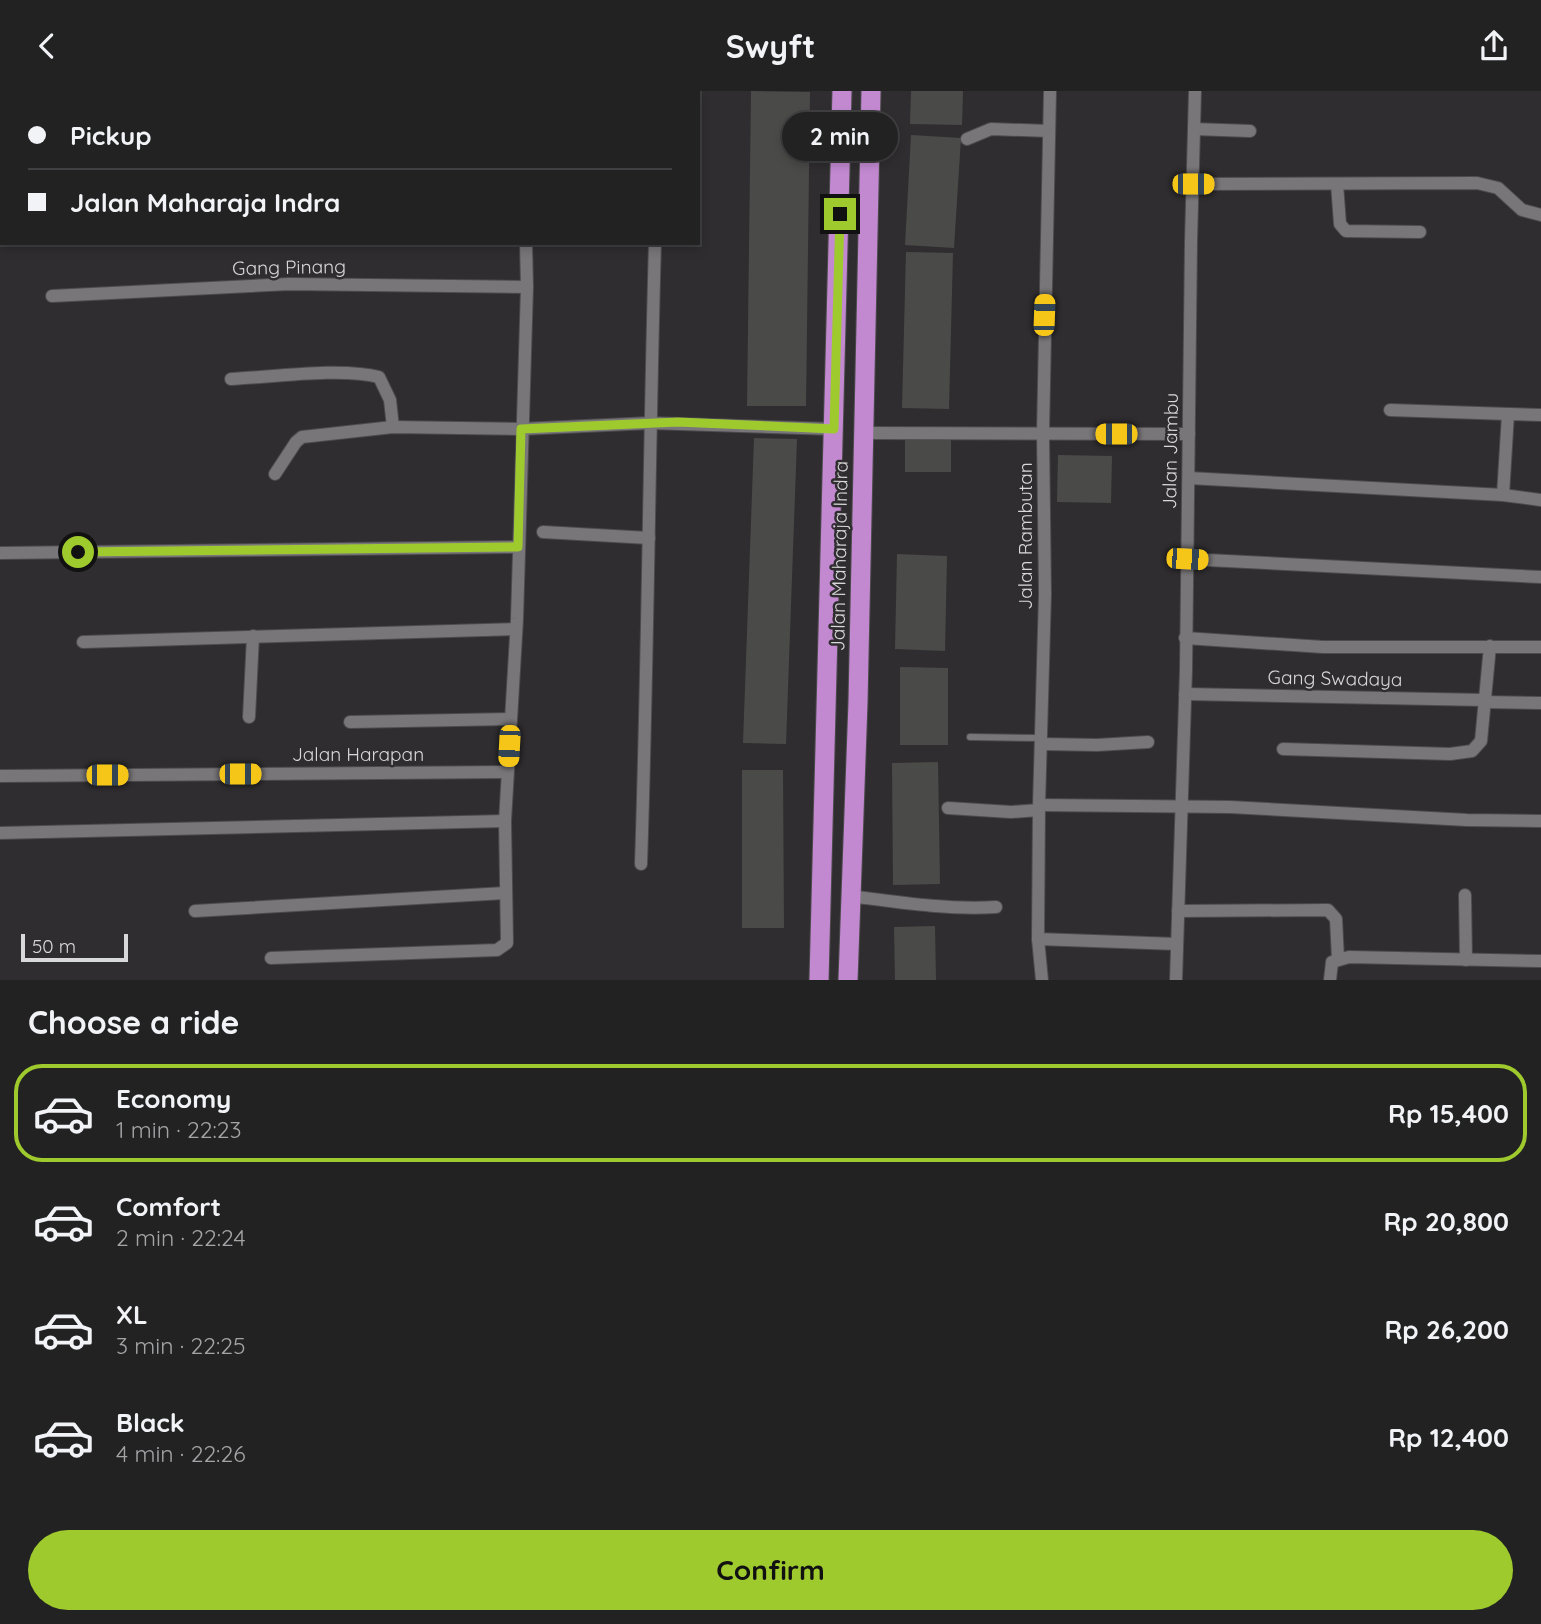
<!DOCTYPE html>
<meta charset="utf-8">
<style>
body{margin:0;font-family:Quicksand,sans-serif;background:#2f2f30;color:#f1f3f6;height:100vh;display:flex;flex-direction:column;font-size:26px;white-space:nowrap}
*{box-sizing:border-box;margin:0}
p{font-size:23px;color:#a3a4a6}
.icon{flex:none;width:38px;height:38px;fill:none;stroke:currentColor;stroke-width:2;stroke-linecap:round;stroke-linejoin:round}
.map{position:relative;height:889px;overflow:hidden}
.side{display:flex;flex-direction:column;background:#232223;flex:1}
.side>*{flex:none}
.guide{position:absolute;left:0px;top:0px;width:700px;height:154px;box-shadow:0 4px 10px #0003,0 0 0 2px #403f41;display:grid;align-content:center;height:154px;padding:0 28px;background:#232223}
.scale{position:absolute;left:21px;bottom:18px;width:107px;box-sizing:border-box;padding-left:7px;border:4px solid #d8d7d9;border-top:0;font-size:19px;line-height:24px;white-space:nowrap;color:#d8d7d9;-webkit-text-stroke:5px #2f2d2f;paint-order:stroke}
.end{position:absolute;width:32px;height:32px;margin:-16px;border:9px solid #9fca2d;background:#111;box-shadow:0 0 0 4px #111}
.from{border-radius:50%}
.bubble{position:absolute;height:49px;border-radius:24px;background:#232223;box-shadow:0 4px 10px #0003,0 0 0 2px #403f41;font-size:23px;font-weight:700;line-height:49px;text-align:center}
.car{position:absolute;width:21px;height:42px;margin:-21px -10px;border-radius:9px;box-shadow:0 0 5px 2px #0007;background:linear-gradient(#f5c518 24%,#345 0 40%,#f5c518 0 76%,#345 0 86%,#f5c518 0)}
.guide b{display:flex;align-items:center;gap:24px;height:66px;font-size:26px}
.guide b+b{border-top:2px solid #403f41}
.guide i{width:18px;height:18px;background:#f1f3f6}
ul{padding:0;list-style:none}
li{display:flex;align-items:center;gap:21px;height:98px;margin:0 14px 10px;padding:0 14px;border:4px solid transparent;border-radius:28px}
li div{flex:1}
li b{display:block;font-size:26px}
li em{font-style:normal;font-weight:700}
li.selected{border-color:#9fca2d}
li>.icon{width:63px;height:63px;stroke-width:1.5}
h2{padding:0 28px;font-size:32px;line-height:84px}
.cta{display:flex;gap:14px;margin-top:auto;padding:14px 28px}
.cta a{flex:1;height:80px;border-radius:42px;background:#9fca2d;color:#111;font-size:28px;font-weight:700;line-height:80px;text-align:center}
header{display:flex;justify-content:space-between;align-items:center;height:91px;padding:0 28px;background:#232223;font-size:32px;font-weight:700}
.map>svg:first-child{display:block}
</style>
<header><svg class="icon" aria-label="back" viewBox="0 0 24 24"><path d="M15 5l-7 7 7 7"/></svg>Swyft<svg class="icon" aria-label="share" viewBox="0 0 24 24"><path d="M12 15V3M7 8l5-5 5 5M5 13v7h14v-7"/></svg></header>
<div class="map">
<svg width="1541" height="889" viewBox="0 0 1541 889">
<rect width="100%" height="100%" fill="#2f2d2f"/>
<g fill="#4a4b48">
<path d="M751,0l59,1 -4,314h-59z"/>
<path d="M911,0h52l-1,34 -52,-1z"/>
<path d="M911,44l50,3 -7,110 -49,-3z"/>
<path d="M906,161l47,1 -4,156 -47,-1z"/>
<path d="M754,347l43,1 -11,305 -43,-1z"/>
<rect x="905" y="348" width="46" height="33"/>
<path d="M1058,364l54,1 -1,47 -54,-1z"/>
<path d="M897,463l50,2 -2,95 -50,-2z"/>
<path d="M900,576l48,1v77h-48z"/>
<path d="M938,671l2,122 -47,1 -1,-122z"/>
<path d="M742,679h41l1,158h-42z"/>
<path d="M935,835l1,54h-41l-1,-53z"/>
</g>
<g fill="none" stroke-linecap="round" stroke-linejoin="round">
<g stroke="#4d4b4d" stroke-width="8">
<path id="service" d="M970,646l71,1"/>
</g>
<g stroke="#4d4b4d" stroke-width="14">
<g id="minor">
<path d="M525,2v-2"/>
<path d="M660,2v-2"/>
<path d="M1194,38l56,2"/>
<path d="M967,48l24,-10 58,2"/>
<path d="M1193,93l284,-1 21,5 24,22 19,5"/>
<path d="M1337,93l3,40 6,7 74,1"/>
<path d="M0,113h2"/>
<path d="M52,205l237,-12 238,3"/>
<path d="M231,288c42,-2 109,-12 148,-2l11,23 3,27"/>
<path d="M1390,319l118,4"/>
<path d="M865,342l324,1"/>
<path d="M275,383l21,-32 6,-5 91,-10 128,2 129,-6 184,6"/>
<path d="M1189,387l314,17 38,5"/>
<path d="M1503,404l5,-81 33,1"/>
<path d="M543,441l106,6"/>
<path d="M0,462l518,-6"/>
<path d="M1187,468l354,18"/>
<path d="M1185,547l138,9h218"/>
<path d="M83,551l433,-13"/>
<path d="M1185,603l299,6"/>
<path d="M1484,611l57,1"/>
<path d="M249,626l4,-81"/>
<path d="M350,631l160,-3"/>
<path d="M1041,653l56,1 51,-3"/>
<path d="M1283,658l167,5 22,-3 9,-10 9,-95"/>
<path d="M0,685l507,-4"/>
<path d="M1039,714l191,2 237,13 74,1"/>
<path d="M948,717l63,4 28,-2"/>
<path d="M0,742l505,-12"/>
<path d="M641,773c7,-207 8,-414 14,-621"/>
<path d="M1465,804l1,65"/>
<path d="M850,805c47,6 97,14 146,11"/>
<path d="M195,820l310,-18"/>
<path d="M1178,820l150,-1 8,9 2,40"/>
<path d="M1038,848l139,5"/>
<path d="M271,867l226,-8 10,-7 -2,-122 12,-202 10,-332 -1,-44"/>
<path d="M1042,889l-4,-41 1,-134 6,-211 -2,-161 7,-342"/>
<path d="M1176,889l10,-310 5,-429 4,-150"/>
<path d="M1330,889l2,-18 17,-5 192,4"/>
</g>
</g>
<g stroke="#4d4b4d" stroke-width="21">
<g id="trunk">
<path d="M819,889l23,-889"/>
<path d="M848,889l10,-278 13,-611"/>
</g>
</g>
<use href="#service" stroke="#787679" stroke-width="6"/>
<use href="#minor" stroke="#787679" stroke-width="12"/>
<use href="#trunk" stroke="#c289d1" stroke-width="19"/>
</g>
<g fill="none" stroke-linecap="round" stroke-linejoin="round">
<path stroke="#9fca2d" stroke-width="9" d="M78,461l440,-5 3,-118 157,-7 156,7 6,-215"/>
</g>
<g text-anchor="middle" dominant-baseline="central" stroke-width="5" stroke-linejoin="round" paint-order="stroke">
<g font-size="19" fill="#d8d7d9" stroke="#2f2d2f">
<text transform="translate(289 176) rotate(-1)">Gang Pinang</text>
<text transform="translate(1170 360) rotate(-89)">Jalan Jambu</text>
<text transform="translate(1025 445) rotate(-90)">Jalan Rambutan</text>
<text transform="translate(839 465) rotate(-89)">Jalan Maharaja Indra</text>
<text transform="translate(1335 587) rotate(1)">Gang Swadaya</text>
<text x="358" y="663">Jalan Harapan</text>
</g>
</g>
</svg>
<div class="scale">50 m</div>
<i class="end from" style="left:78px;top:461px"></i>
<i class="end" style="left:840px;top:123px"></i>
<div class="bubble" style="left:782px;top:21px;width:116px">2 min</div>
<i class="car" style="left:1193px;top:93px;rotate:90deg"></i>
<i class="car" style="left:1044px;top:224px;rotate:2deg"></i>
<i class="car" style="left:1116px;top:343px;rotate:270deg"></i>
<i class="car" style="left:1187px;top:468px;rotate:93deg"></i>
<i class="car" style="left:509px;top:655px;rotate:183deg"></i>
<i class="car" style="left:240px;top:683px;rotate:90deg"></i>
<i class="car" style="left:107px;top:684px;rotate:90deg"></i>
<div class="guide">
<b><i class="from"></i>Pickup</b>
<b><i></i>Jalan Maharaja Indra</b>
</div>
</div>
<section class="side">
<h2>Choose a ride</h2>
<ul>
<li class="selected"><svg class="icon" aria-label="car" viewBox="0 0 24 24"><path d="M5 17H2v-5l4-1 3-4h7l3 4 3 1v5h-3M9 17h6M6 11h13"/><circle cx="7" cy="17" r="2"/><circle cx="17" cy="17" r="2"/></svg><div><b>Economy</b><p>1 min · 22:23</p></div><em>Rp 15,400</em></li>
<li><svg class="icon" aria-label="car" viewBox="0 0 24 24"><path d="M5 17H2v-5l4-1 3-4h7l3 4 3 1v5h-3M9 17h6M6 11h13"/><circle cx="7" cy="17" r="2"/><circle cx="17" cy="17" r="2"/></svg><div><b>Comfort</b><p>2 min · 22:24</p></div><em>Rp 20,800</em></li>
<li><svg class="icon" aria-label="car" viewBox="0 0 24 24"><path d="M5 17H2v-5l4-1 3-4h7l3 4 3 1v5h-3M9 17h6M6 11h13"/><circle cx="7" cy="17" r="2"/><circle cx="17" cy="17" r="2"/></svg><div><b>XL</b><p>3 min · 22:25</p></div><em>Rp 26,200</em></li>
<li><svg class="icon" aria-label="car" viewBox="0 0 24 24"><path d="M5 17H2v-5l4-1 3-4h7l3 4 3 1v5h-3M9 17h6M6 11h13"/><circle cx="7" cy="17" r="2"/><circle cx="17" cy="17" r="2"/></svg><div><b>Black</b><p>4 min · 22:26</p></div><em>Rp 12,400</em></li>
</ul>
<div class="cta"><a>Confirm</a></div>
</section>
